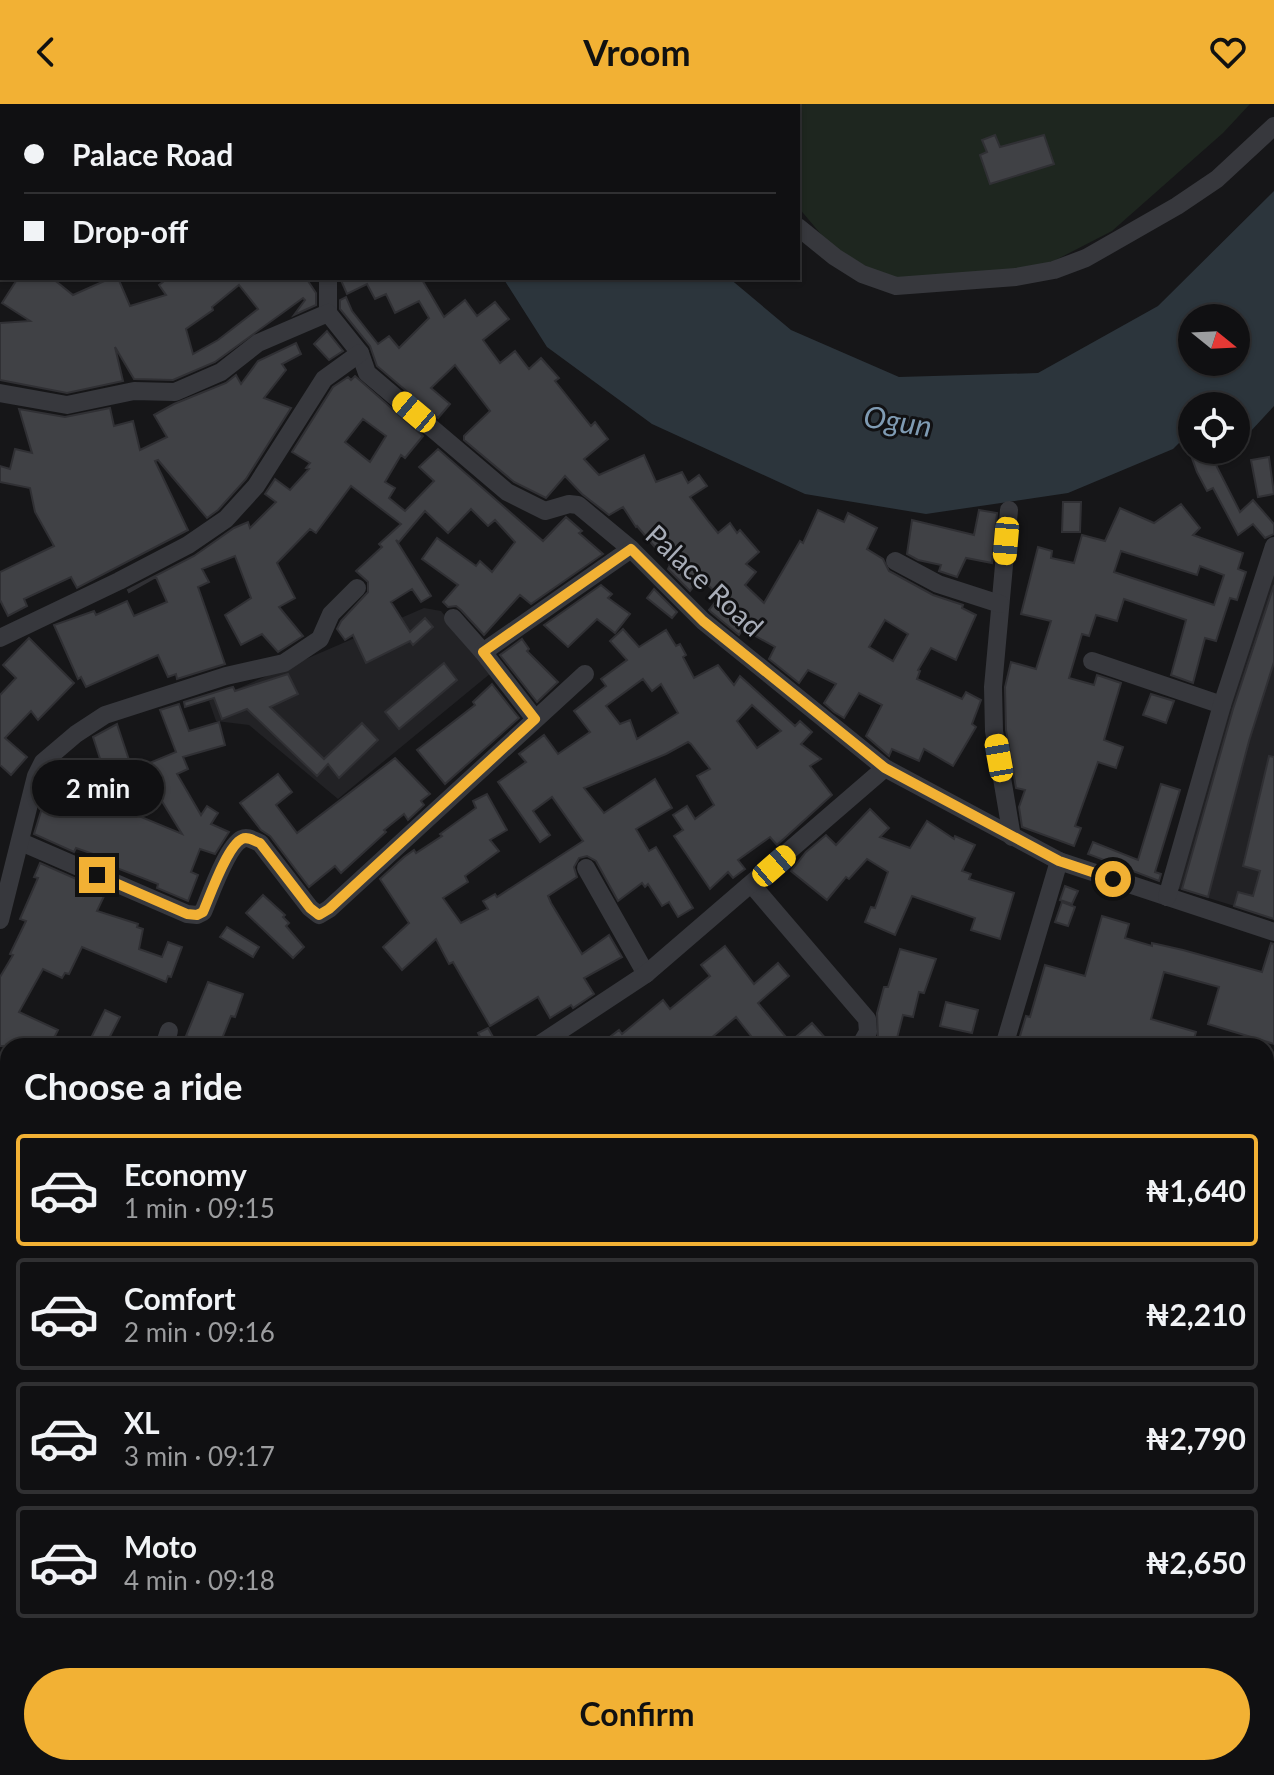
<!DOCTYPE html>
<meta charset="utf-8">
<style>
body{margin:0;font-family:Lato,sans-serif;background:#19191b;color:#f1f3f6;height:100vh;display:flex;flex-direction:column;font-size:30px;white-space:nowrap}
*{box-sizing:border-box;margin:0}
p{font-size:26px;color:#9c9d9f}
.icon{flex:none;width:44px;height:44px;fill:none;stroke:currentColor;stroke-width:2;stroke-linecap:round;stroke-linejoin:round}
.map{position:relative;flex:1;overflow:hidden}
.drawer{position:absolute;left:0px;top:934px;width:1274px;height:738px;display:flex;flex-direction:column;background:#101012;border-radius:24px 24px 0 0;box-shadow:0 2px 6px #0004,0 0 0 2px #303032}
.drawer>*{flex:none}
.top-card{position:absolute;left:0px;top:0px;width:800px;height:176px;box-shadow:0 2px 6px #0004,0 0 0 2px #303032;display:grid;align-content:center;height:176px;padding:0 24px;background:#101012}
.needle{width:52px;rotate:108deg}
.buttons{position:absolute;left:1178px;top:200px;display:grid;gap:16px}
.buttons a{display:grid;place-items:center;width:72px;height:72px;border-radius:50%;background:#101012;box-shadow:0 2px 6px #0004,0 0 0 2px #303032;font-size:40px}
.end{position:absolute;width:36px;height:36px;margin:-18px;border:10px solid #f2b134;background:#111;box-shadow:0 0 0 4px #111}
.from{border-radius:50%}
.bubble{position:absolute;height:56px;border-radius:28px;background:#101012;box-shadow:0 2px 6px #0004,0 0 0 2px #303032;font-size:26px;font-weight:700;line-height:56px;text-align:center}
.car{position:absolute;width:24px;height:48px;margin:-24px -12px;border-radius:10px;box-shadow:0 0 6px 2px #0007;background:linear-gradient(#f5c518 24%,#345 0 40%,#f5c518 0 76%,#345 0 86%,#f5c518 0)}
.top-card b{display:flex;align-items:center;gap:28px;height:76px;font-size:30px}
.top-card b+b{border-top:2px solid #303032}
.top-card i{width:20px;height:20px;background:#f1f3f6}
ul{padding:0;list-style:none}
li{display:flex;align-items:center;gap:24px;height:112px;margin:0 16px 12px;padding:0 8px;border:4px solid #303032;border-radius:8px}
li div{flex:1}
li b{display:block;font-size:30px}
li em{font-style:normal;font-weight:700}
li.current{border-color:#f2b134}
li>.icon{width:72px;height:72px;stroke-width:1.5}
h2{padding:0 24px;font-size:36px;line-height:96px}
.button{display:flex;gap:16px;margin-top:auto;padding:16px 24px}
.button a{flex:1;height:92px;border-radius:48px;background:#f2b134;color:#111;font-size:32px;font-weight:700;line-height:92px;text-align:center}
header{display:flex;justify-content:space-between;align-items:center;height:104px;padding:0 24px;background:#f2b134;color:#111;font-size:36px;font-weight:700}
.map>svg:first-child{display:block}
</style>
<header><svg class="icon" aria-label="back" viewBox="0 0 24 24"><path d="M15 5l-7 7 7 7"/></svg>Vroom<svg class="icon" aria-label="heart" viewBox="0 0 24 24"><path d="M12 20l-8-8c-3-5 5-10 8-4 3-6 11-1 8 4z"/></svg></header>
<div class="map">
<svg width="1274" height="1671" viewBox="0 0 1274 1671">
<rect width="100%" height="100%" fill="#161618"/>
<g fill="#222225">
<path d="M1274,455v359l-98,-30z"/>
<path d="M424,504l17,3 50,62 -153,126 -89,-74 -33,-4 -7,-20z"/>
</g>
<path fill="#1e261f" d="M727,0h523l-27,29 -111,98 -68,35 -100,12 -60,-1 -54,-32 -32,-38v-101z"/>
<g fill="#2c353c" fill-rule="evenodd">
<path d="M387,0h169l1,2h-168z"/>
<path d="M1274,87v215l-37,40 -1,-40h-44v31l-3,-4 -16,16 -105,44 -142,21 -121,-20 -153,-70 -105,-77 -44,-69h226l62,52 108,47 139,-4 120,-67zM1192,214h44v44h-44z"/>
</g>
<g fill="#404145" stroke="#303034" stroke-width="2" fill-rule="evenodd">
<path d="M995,31l5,12 44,-12 10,29 -64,20 -10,-29 7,-3 -5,-12z"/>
<path d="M18,174h34l21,17 38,-17h7l12,28 36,-11 -7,-10 9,-7h138l10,15v12l-22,10 11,-15 -2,-2 -88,64 -42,18 -39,-1 -19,-32 8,34 -56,12 -67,-13v-57l30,-2 -28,-18zM239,181l19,24 -40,31 -25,14 -7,-25 27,-19 -1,-3z"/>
<path d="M340,174h81l23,39 21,-17 12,16 18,-14 14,17 -26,21 17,23 15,-12 14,18 12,-11 18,20 -4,3 36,45 4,-4 13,17 -24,20 15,16 45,-20 12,27 26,-10 6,11 11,-8 8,11 -17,11 19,25 9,11 12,-10 7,10 3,-3 19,22 -13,12 10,8 -11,13 19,18 36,-62 3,2 15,-33 26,12 4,-9 29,15 -10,21 16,10 6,12 44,24 30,10 -1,3 14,7 -20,45 -25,-12 -13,22 2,1 -3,8 45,20 4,-7 15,8 -9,24 4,3 -23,39 -29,-17 -5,12 -27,-12 -3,7 -23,-20 16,-31 -23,-12 -15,25 -10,-6 -10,-9 12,-19 -28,-14 -9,13 -30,-24 6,-12 -32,-18 -4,6 -28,-23 -2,-2 11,-14 -20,-18 -10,13 -22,-22 2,-4 -33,-39 -1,1 -13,-20 -14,8 -27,-21 -17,-18 -19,22 -32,-16 -50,-42v-4l26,-25 -35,-46 -24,23 19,16 -12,14 -61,-52 -7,-20 -30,-37v-9l6,-3 6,14 26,33 11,-8 10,12 30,-30 -10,-17 -24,12 -9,-19 -11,5 -8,-15 -20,10zM885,516l23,14 -15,27 -24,-14z"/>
<path d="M327,227l16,20 -14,9 -15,-16z"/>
<path d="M296,239l5,11 -19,10 4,6 -22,28 27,10 -45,71 -28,31 -11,8 -49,-58 -3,1 33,69 -111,58 -6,-11 -47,22 3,7 -19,10 -8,-16v-28l54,-26 -19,-34 -5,-24 -30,-6v-16l10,3 5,-20 17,4 -13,-44 46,8 45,-9 4,18 19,-5 7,29 27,-13 -13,-22 20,-11 52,-21 10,-8 5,9 17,-23z"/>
<path d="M355,272l68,60 -18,22 -4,-3 -16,27 10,6 -6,10 16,13 29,-30 -15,-14 19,-18 105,92 23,-24 16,14 -3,2 24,21 -72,50 -11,-9 -36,40 -23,-25 -5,-4 -8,1 -5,-5 15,-17 -36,-26 15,-21 39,28 4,-5 12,11 23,-30 -20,-22 -7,6 -17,-17 -23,24 -23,-22 -26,31 -3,-2 35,56 -10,6 -9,-13 -21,13 19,30 15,-14 8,9 -20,18 -3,-4 -44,22 -13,-28 -8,5 -8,-11 4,-8 27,-29v-10l-12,-11 26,-24 -3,-3 22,-20 -50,-38 -35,47 -6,-4 -33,34 18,35 -16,9 24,29 -25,16 -16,-18 -21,11 -16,-30 26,-17 -16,-42 -33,13 7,13 -11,5 27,77 -48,15 -1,-5 -8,3 -10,-22 -72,32 -5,-10 -3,2 -24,-54 40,-14 2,4 31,-14 7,15 33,-14 -11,-25 -27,15 -1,-2 66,-34 40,-28 14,-6 2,6 26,-26 -11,-8 10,-15 15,11 19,-21 -3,-1 4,-5 -18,-11 41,-65 15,-10 3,3zM363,315l23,17 -16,26 -25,-20z"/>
<path d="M1212,347l5,16 23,45 13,-12 21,24v10l-9,4 -12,-14 -15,11 -25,-47 -6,3 -10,-19 -5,-14z"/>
<path d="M1269,353l5,37 -16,3 -7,-37z"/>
<path d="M1063,398h18l-1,30h-18z"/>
<path d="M1181,400l19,24 -7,7 50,18 -5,16 8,3 -9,28 -7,-2 -14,43 -11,-3 -12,45 -22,-8 15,-55 -62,-21 -7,22 -21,-6 -7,21 -7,-2 -13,44 25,7 3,-10 24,8 -17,57 19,7 -7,21 -18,-6 -23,64 6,2 -7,18 -52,-19 -3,-20 6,-17 -9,-2 -10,-58 -1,-43 6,-25 25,7 15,-48 -30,-7 17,-67 14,4 -1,7 23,5 8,-28 23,6 15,-33 34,15zM1121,447l76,24 3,-9 24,9 -10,30 -100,-33z"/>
<path d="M979,406l18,3 -5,50 -26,-5 -9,19 -18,-6 2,-6 -23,-5 -11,-6 5,-34 62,15z"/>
<path d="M601,481l11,9 -4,4 22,16 -15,19 -18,-14 -29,28 -24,-22z"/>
<path d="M1274,481v77l-25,79 -41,156 -26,-8 51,-180z"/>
<path d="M654,485l23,23 -5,6 -25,-20z"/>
<path d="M623,525l16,18 27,-17 10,16 4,-2 6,11 -3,2 11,21 24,-13 16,20 6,-9 55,50 5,-5 12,11 -11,12 20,15 -11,7 22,29 -55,50 -7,-8 -32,23 7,9 -12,9 -5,-6 -18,17 -36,-53 9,-6 -10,-15 14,-9 8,13 19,-14 -17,-29 13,-7 -19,-25 -3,-2 -22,12 -82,34 20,25 51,-34 17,29 -36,21 13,22 7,-4 37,61 -15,9 -9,-15 -7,4 -14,-22 -3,3 -3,-4 -24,18 -22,-40 -9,-5 -8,2 -5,9 3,10 -29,19 3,7 31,51 27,-19 13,22 -38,21 10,16 -21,14 -2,-3 -21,13 -12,-21 -48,29 -37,-64 -4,2 -13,-25 -34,31 -19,-23 26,-24 -29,-44 24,-22 10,-7 2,3 26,-17 -2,-2 36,-26 -3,-7 14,-7 20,36 -17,10 9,11 -34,25 3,6 -25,16 18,25 27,-14 -5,-8 12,-7 2,3 86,-56 -31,-44 -19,14 17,24 -10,7 -42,-60 28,-20 -7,-8 25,-19 14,19 32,-22 -16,-21 32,-25 -5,-7 26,-19 -17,-19zM643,575l9,12 9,-7 17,29 -41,26 -7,-19 -10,4 -14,-18zM752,601l29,26 -24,17 -20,-27z"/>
<path d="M29,534l45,45 -36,37 -7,-9 -26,27 22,19 -16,18 -11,-10v-70l16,-17 -13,-13z"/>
<path d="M522,535l7,10 -2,2 31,31 -21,20 -37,-47z"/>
<path d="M444,559l13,17 -58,49 -14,-17z"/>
<path d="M288,570l10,20 -28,13 54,52 38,-36 16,17 -39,38 -11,-14 -11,12 -70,-67 -25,10 -8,-21 -29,9 -1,-5 45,-14 4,-1 2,4z"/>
<path d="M492,580l27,34 -74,66 -28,-34 58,-45 -2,-3z"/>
<path d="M1151,590l23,7 -8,22 -23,-8z"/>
<path d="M179,600l10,27 30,-9 6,23 -42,12 5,12 -11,5 24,41 6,-9 11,7 -7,11 18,8 -14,22 -15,-5 -9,23 7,3 -10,26 -31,-13 1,-4 -44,-17 2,-5 -40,-14 -2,4 -40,-18 18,-58 22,9 -7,2 -2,13 33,12 4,-13 28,10 -1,3 53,22 -30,-49 -3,1 -9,-19 36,-15 -16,-42z"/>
<path d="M117,620l14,42 -26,8 -12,-37z"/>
<path d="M1269,652l5,1v162l-40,-13 4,-14 15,4 7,-25 -17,-5z"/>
<path d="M395,654l35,36 -9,7 3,4 -16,15 -4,-6 -20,16 2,2 -45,41 -6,-7 -26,21 -39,-51 -9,-6 -21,-27 38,-29 14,18 -16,13 21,28z"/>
<path d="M1161,680l19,6 -25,82 6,2 -2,7 -71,-27 5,-12 45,18z"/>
<path d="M870,705l19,19 -9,9 30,11 17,-27 27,18 1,-3 20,9 -13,26 9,3 -2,5 45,14 -14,46 -29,-9 4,-12 -63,-22 -17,39 -30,-13 6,-15 4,1 13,-36 -21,-13 -18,20 -3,-2 -19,23 -36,-29 15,-19 20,-17 10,10z"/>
<path d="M40,759l66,29 -9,19 41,13 -1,3 6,2 -4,20 23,8 6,-15 14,5 -11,30 -3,-1 -2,6 -84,-35 -13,27 -4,-1 -3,5 -19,-9 -24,43 39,18 -8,16h-50v-69l13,-22 -3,-1 16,-33 -6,-2 18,-41 -4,-1z"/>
<path d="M1065,782l13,5 -6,13 -12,-4z"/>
<path d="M263,791l22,20 -2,2 6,6 -3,3 18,21 -11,11 -47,-45z"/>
<path d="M1062,798l13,5 -7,19 -13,-4z"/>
<path d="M1102,812l27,8 -4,14 27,8v-3l31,7 79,22 9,-29 3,1v100l-66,-20 11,-37 -55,-15 -13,47 45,13 -4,14h-175l9,-30 4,1 15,-52 40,11z"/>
<path d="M227,823l32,20 -6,10 -33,-20z"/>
<path d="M725,842l29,38 24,-21 11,13 -31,27 32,39 22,-19 15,17 -7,6h-61l-23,-29 -32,27 -3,-4 -7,6h-96l21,-16 3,4 41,-34 7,9 40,-33 -9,-11z"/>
<path d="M900,845l36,10 -12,34 -5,-1 -6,25 -10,-2 -7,27 -18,-4 -1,-25 7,-26h4z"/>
<path d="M208,878l35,12 -8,23 -4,-1 -12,30h-7l-26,-10z"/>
<path d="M946,898l32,8 -6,23 -32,-7z"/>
<path d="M105,906l15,7 -15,29h-18z"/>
<path d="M488,924l10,18h-13l-7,-13z"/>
</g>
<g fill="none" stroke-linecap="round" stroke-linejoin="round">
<g stroke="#37383d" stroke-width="18">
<path d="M654,0l3,2"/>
<path d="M798,123l37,30 27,17 34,12 120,-9 38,-7 32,-12 91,-52 40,-27 57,-53"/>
<path d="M328,174v35"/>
<path d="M0,289l67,12 67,-14 41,1 46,-20 37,-29 70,-30 32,40 7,20 140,119 38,19 24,-7 9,1 53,44 72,72 182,147 174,93 215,71"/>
<path d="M1009,406l-16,177 1,44 18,106"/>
<path d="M895,457l43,23 62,20"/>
<path d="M453,514l30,34 52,67"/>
<path d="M0,534l119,-57 69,-36 38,-26 30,-33 68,-107 36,-26"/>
<path d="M483,548l148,-103"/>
<path d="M1092,557l130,44"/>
<path d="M21,738l166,72 10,1 6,-3c7,-16 24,-66 39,-73 6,-3 12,2 18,4l50,65 9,7 10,-6 256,-235"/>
<path d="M586,764l60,106"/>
<path d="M752,781l115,134 1,13 -8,14"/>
<path d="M1167,793l55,-192 52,-159"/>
<path d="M0,816l36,-144 7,-14 33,-28 29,-19 121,-39 58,-13 36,-24 11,-25 26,-26"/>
<path d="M164,942l5,-15"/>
<path d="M537,942l109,-72 239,-206"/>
<path d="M1004,942l55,-185"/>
<path d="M1266,1039l8,2"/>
<path d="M1266,1118l8,-33"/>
<path d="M0,1133l8,5"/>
<path d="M1266,1228h8"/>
<path d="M0,1354l8,5"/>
<path d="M0,1604l8,-5"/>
<path d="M348,1664l45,7"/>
<path d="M186,1671l2,-7"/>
<path d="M564,1671l1,-7"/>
<path d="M842,1671l1,-7"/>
</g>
</g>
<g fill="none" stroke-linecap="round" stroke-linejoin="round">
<path stroke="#f2b134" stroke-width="10" d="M97,771l90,39 10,1 6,-3c7,-16 24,-66 39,-73 6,-3 12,2 18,4l50,65 9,7 10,-6 206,-190 -52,-67 148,-103 72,72 182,147 174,93 54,18"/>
</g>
<g text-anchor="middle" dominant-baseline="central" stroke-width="6" stroke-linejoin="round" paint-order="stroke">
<g font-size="28" fill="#a8adb8" stroke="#111113">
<text transform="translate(705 476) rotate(43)">Palace Road</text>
</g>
<g font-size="30" font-style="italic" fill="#7f9bb3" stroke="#111113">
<text transform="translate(898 316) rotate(9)">Ogun</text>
</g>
</g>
</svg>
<div class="buttons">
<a><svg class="needle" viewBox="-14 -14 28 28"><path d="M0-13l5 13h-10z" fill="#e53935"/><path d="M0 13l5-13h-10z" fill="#9c9d9f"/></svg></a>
<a><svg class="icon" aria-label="locate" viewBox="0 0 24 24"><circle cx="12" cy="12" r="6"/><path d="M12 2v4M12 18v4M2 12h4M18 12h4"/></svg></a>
</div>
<i class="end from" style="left:1113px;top:775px"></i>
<i class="end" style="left:97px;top:771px"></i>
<div class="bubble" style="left:32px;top:656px;width:132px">2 min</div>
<i class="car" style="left:414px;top:308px;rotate:310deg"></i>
<i class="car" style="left:1006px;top:437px;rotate:185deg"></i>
<i class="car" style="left:999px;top:654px;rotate:350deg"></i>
<i class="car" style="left:774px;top:762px;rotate:49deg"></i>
<div class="top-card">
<b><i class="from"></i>Palace Road</b>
<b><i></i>Drop-off</b>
</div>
<section class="drawer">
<h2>Choose a ride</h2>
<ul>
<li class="current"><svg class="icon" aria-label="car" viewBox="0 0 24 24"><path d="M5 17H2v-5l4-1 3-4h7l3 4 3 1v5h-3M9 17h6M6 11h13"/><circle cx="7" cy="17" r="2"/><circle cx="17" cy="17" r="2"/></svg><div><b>Economy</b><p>1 min · 09:15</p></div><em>₦1,640</em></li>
<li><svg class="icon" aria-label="car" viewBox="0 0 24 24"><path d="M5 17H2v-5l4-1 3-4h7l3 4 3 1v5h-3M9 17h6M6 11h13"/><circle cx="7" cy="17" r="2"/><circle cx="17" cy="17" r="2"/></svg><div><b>Comfort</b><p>2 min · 09:16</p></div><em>₦2,210</em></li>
<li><svg class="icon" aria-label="car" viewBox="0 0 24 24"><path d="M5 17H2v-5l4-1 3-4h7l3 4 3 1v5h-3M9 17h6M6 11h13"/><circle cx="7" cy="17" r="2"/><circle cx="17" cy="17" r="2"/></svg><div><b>XL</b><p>3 min · 09:17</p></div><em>₦2,790</em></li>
<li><svg class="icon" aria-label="car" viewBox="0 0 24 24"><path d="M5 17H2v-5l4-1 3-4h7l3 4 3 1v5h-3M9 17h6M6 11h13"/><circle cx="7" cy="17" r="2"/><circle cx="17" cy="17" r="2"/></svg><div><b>Moto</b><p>4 min · 09:18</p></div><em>₦2,650</em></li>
</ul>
<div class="button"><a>Confirm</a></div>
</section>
</div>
